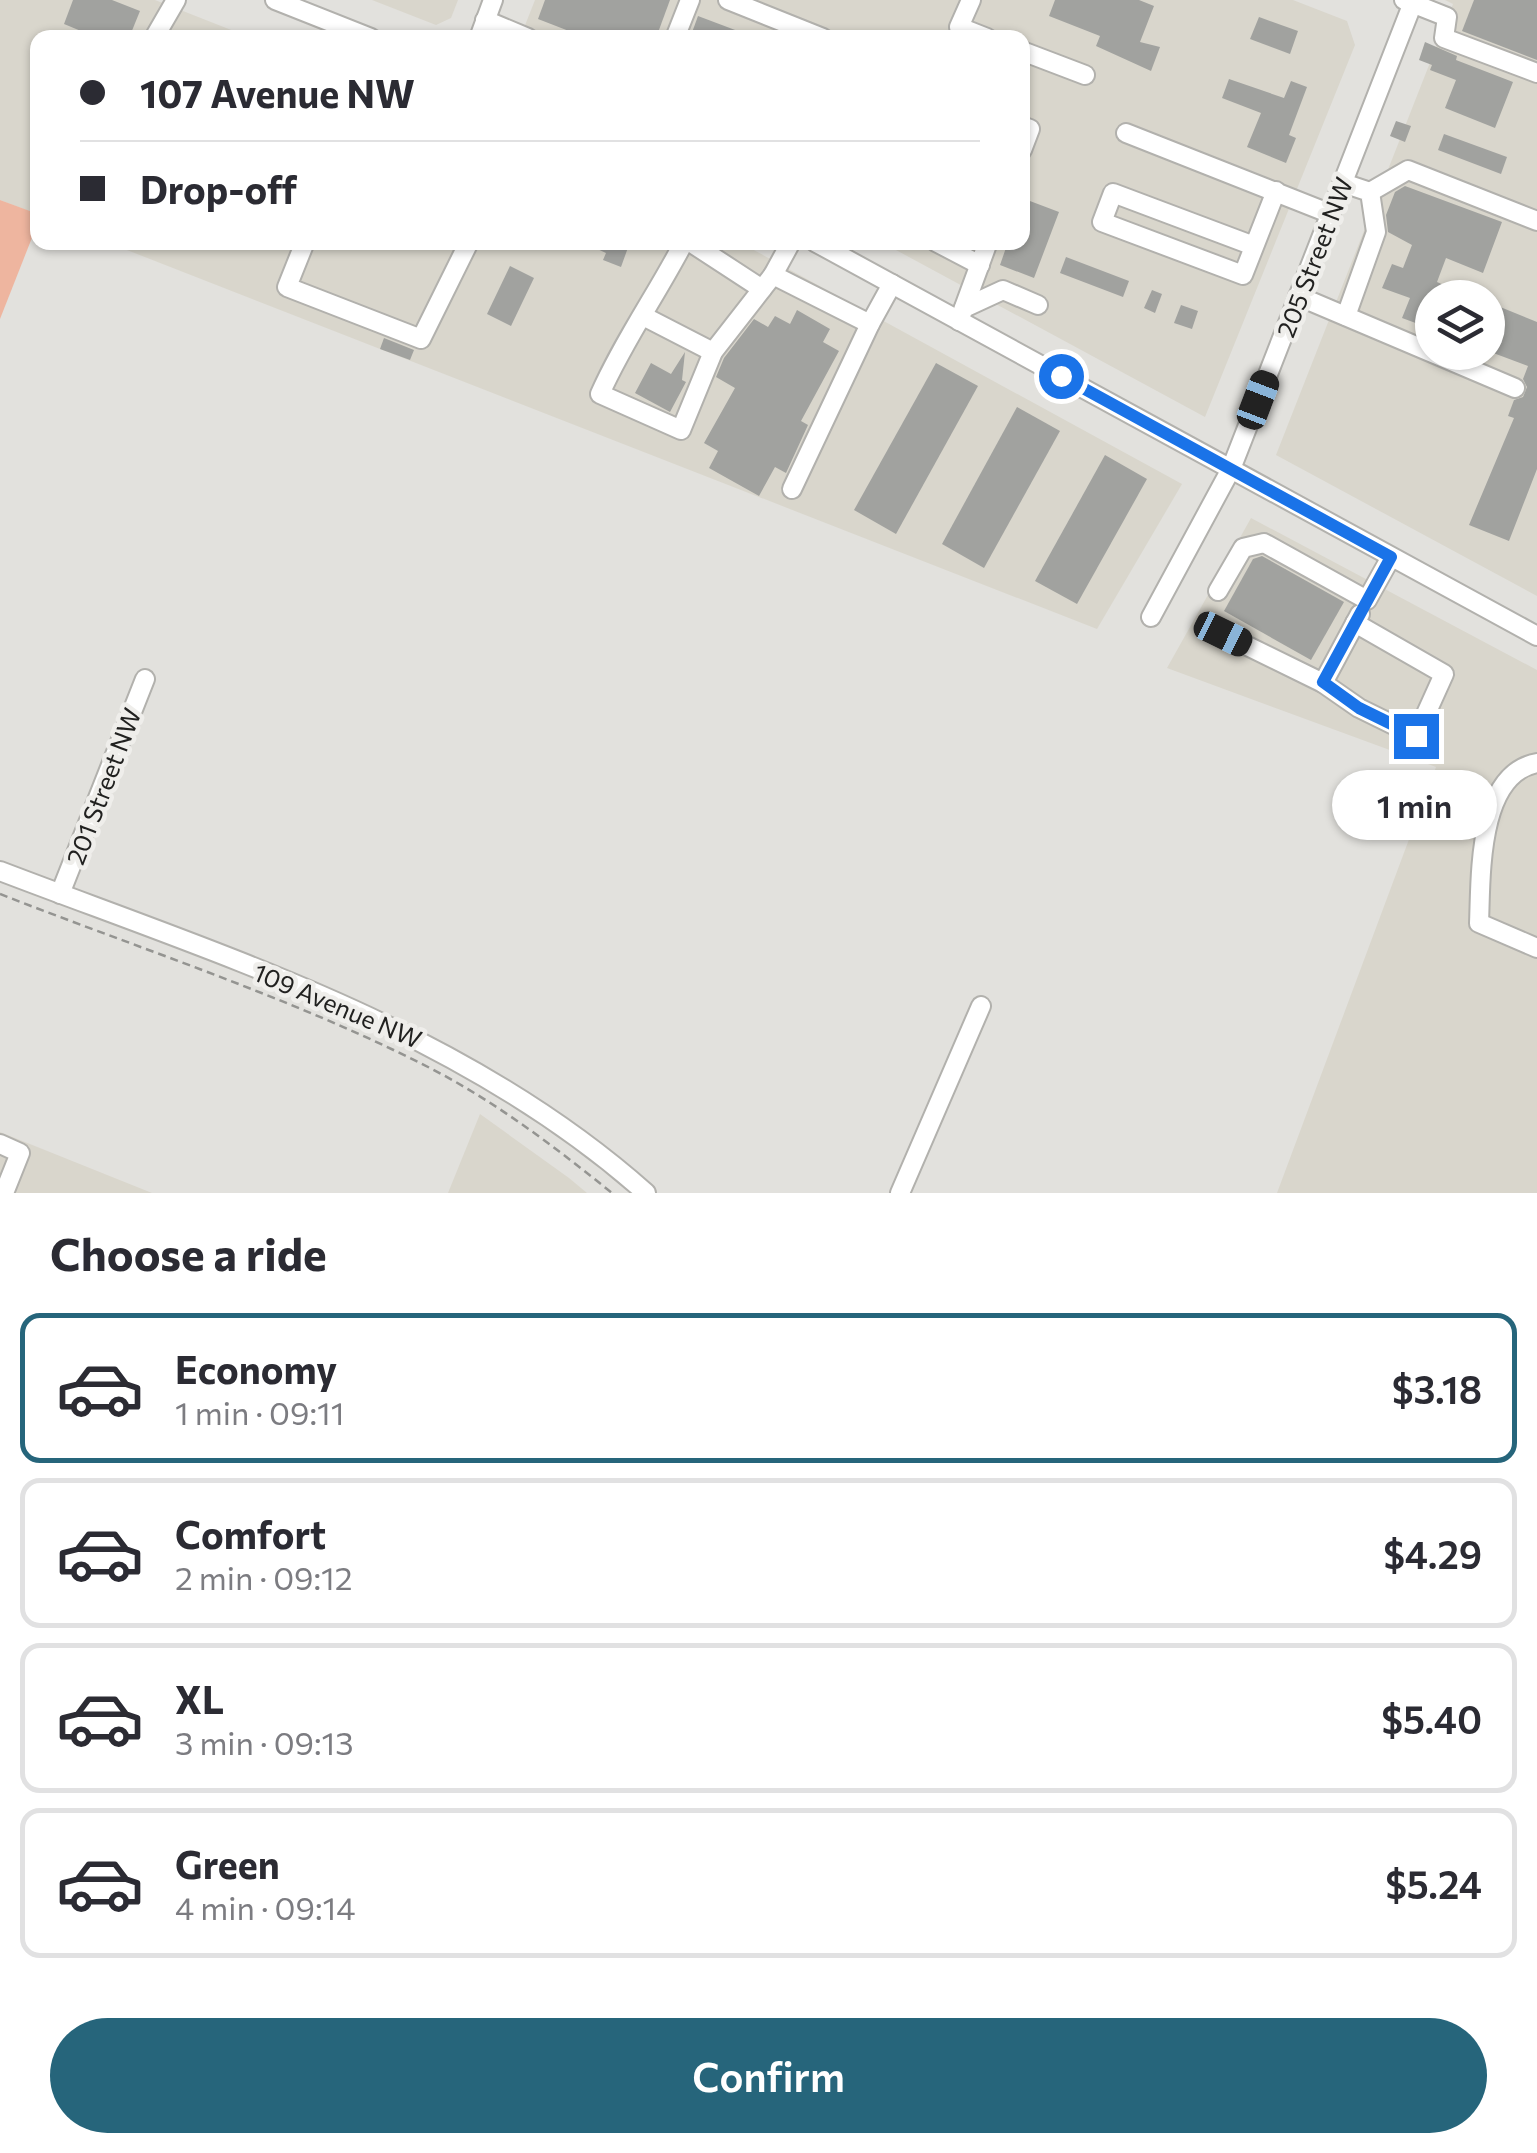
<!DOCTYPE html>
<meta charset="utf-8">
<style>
body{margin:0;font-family:Commissioner,sans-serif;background:#f7f7f7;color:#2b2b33;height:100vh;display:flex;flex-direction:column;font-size:38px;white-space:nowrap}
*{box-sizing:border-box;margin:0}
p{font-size:32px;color:#7c7c81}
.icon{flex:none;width:55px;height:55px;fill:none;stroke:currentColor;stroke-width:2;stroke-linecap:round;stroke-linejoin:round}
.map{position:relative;height:1193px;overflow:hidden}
.panel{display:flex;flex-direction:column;background:#fff;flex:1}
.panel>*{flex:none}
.guide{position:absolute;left:30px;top:30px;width:1000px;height:220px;border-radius:20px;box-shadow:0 2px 8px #0004;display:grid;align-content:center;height:220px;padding:0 50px;background:#fff}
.controls{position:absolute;left:1415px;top:280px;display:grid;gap:20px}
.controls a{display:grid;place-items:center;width:90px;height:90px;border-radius:50%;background:#fff;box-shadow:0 2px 8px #0004;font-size:50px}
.end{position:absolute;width:45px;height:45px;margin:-22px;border:12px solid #1a73e8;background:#fff;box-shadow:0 0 0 5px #fff}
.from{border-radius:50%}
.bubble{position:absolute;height:70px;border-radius:35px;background:#fff;box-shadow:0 2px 8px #0004;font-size:32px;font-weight:600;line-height:70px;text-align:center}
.car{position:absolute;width:30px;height:60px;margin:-30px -15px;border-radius:12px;box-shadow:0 0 8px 2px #0007;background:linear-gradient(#222 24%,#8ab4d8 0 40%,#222 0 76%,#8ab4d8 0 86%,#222 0)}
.guide b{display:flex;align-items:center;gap:35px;height:95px;font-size:38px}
.guide b+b{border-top:2px solid #e1e1e2}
.guide i{width:25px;height:25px;background:#2b2b33}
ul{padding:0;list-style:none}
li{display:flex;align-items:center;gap:30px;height:150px;margin:0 20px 15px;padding:0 30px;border:5px solid #e1e1e2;border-radius:20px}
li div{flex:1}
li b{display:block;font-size:38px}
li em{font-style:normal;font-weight:600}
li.active{border-color:#26657b}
li>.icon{width:90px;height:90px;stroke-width:1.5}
h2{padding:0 50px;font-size:45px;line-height:120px}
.button{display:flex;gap:20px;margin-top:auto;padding:20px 50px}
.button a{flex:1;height:115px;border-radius:60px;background:#26657b;color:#fff;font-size:40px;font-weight:600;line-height:115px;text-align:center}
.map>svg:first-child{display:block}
</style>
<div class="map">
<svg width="1537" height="1193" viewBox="0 0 1537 1193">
<rect width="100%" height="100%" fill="#e2e1dd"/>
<g fill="#d9d6cc" fill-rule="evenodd">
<path d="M0,0h155l94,37 -211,1 -1,176 -37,-14z"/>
<path d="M372,0h86l-7,18 -15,7z"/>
<path d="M535,0h758l54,21 8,24 -150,372 -322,-174 139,-1v-204h-502z"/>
<path d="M1445,0h92v596l-261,-141 177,-451zM1432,298h56v54h-56z"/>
<path d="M109,243h632l441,241 -85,145z"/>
<path d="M1251,518l286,152v523h-260l159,-426 -269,-99z"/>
<path d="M480,1114l89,64 18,15h-139z"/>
<path d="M0,1132l152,61h-152z"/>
</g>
<path fill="#eeb59f" d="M0,200l38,14 -1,11 -37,94z"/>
<g fill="#a1a29f">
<path d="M73,0h39l28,11 -11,27h-31l-34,-14z"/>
<path d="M545,0h125l-14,38h-69l-49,-19z"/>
<path d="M1055,0h84l15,6 -14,36 20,5 -9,24 -55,-25 4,-10 -51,-20z"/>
<path d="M1474,0h63v60l-75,-29z"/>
<path d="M698,16l53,20v2h-61z"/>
<path d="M1259,17l39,14 -8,23 -40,-15z"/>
<path d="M1425,42l32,14 -1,4 57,22 -18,46 -50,-20 11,-28 -26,-10 2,-5 -13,-5z"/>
<path d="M1229,79l55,19 7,-17 16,6 -18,48 7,3 -10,25 -39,-16 14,-34 -39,-15z"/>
<path d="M1396,121l15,5 -6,16 -15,-6z"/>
<path d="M1444,134l63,23 -6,17 -63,-24z"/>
<path d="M1405,186l97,36 -19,51 -37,-15 -9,24 36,16h-41v31l-30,-11 8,-20 -28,-10 10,-24 11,4 9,-23 -24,-13 -2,-17 9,-23z"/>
<path d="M1022,198l37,14 -25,66 -34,-13 8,-23h14z"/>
<path d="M582,242h48l-9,25 -18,-7 3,-7z"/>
<path d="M1066,257l63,24 -6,16 -63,-24z"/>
<path d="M510,266l24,12 -23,48 -24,-12z"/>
<path d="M1152,290l10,4 -7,19 -11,-5z"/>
<path d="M1488,302l49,20v147l-28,72 -40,-16 45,-107 -6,-2 6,-16 9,-3 4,-10 -4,-8 5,-13 -40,-15z"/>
<path d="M1181,305l17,6 -6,18 -18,-6z"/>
<path d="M797,310l33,19 -7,13 16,9 -38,70 7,4 -22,48 -11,-6 -16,29 -50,-28 9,-17 -14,-8 31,-55 -19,-11 8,-19 30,-39 14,8 7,-11 15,8z"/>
<path d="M384,338l30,12 -4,10 -30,-11z"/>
<path d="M685,352l-3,28 4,2 -16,30 -35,-19 16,-30 20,11z"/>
<path d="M936,363l42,23 -82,148 -42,-24z"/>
<path d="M1017,407l43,24 -76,137 -42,-24z"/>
<path d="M1105,455l42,24 -70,125 -42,-23z"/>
<path d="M1262,556l82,46 -33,58 -87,-49 29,-52z"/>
</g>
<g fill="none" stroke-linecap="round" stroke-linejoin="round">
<g stroke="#b2b1ad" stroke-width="22">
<g id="minor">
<path d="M275,0l96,38"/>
<path d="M728,0l95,38"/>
<path d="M971,0l-12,27 28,11"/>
<path d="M1404,0l43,17 -3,21 93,35"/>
<path d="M485,20l43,18"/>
<path d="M154,38l22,-38"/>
<path d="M479,38l14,-38"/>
<path d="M675,38l15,-38"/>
<path d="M1022,51l63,24"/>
<path d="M1022,126l8,3 -8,21"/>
<path d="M1126,133l205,81"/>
<path d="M1343,183l27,9 6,40 -30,84"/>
<path d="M1370,192l38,-22 129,51"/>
<path d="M305,242l-18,45 134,52 48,-97"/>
<path d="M684,242c-27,52 -60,98 -84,152l81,36 32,-78 60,-77"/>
<path d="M690,242l72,47"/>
<path d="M791,242l-18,33 97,49 22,-40"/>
<path d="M815,242l722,394"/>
<path d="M936,242l44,23"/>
<path d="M1254,246l-141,-53 -11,29 141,53 33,-84"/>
<path d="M1298,296l217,92"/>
<path d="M964,308l39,-18 35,15"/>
<path d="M645,317l68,35"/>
<path d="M959,321l29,-79"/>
<path d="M792,489l78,-165"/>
<path d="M1218,591l25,-43 21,-5 103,57 24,-43"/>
<path d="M1151,617l80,-148 183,-469"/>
<path d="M1223,634l100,49 37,-69"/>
<path d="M1323,683l36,25 57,28 28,-62 -89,-51"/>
<path d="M1537,763c-60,11 -56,115 -58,160l58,25"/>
<path d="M0,871c225,86 463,159 646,322"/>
<path d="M60,894l85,-215"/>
<path d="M0,1144l20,9 -16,40"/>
<path d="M900,1193l81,-187"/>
</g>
</g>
<path stroke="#949491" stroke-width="2.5" stroke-dasharray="8 5" stroke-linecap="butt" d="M0,894c143,56 293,104 430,174 66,34 125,79 182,125"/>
<use href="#minor" stroke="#fff" stroke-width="18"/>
</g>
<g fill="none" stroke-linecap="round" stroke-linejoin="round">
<path stroke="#1a73e8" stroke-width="12" d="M1061,376l330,181 -68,125 36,26 57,28"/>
</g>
<g text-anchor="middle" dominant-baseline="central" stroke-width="9" stroke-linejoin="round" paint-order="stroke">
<g font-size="25" fill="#212120" stroke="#efeeeb">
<text transform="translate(1314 257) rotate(-69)">205 Street NW</text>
<text transform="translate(103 786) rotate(-69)">201 Street NW</text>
<text transform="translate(338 1005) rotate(23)">109 Avenue NW</text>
</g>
</g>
</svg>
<div class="controls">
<a><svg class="icon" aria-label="layers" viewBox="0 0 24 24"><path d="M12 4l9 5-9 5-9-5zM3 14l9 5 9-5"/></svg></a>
</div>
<i class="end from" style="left:1061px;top:376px"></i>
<i class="end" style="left:1416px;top:736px"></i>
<div class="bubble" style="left:1332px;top:770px;width:165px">1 min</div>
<i class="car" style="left:1258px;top:400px;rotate:21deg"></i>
<i class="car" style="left:1223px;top:634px;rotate:116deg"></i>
<div class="guide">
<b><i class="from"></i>107 Avenue NW</b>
<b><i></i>Drop-off</b>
</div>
</div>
<section class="panel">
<h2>Choose a ride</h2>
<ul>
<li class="active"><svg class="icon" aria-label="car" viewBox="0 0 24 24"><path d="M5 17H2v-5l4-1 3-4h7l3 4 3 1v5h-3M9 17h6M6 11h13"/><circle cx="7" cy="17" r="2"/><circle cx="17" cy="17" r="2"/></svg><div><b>Economy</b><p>1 min · 09:11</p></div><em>$3.18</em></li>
<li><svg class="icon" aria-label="car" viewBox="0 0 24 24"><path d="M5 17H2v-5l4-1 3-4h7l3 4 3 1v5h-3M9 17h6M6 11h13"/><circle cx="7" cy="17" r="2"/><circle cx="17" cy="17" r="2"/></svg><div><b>Comfort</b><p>2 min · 09:12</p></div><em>$4.29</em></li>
<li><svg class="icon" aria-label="car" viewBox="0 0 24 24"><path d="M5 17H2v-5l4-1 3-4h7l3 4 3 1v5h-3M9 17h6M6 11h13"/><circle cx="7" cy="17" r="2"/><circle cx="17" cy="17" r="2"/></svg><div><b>XL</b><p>3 min · 09:13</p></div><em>$5.40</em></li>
<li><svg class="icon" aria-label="car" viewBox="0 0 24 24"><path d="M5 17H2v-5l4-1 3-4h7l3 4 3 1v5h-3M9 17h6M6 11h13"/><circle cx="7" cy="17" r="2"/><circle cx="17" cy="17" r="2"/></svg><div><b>Green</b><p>4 min · 09:14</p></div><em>$5.24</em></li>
</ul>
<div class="button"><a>Confirm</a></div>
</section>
